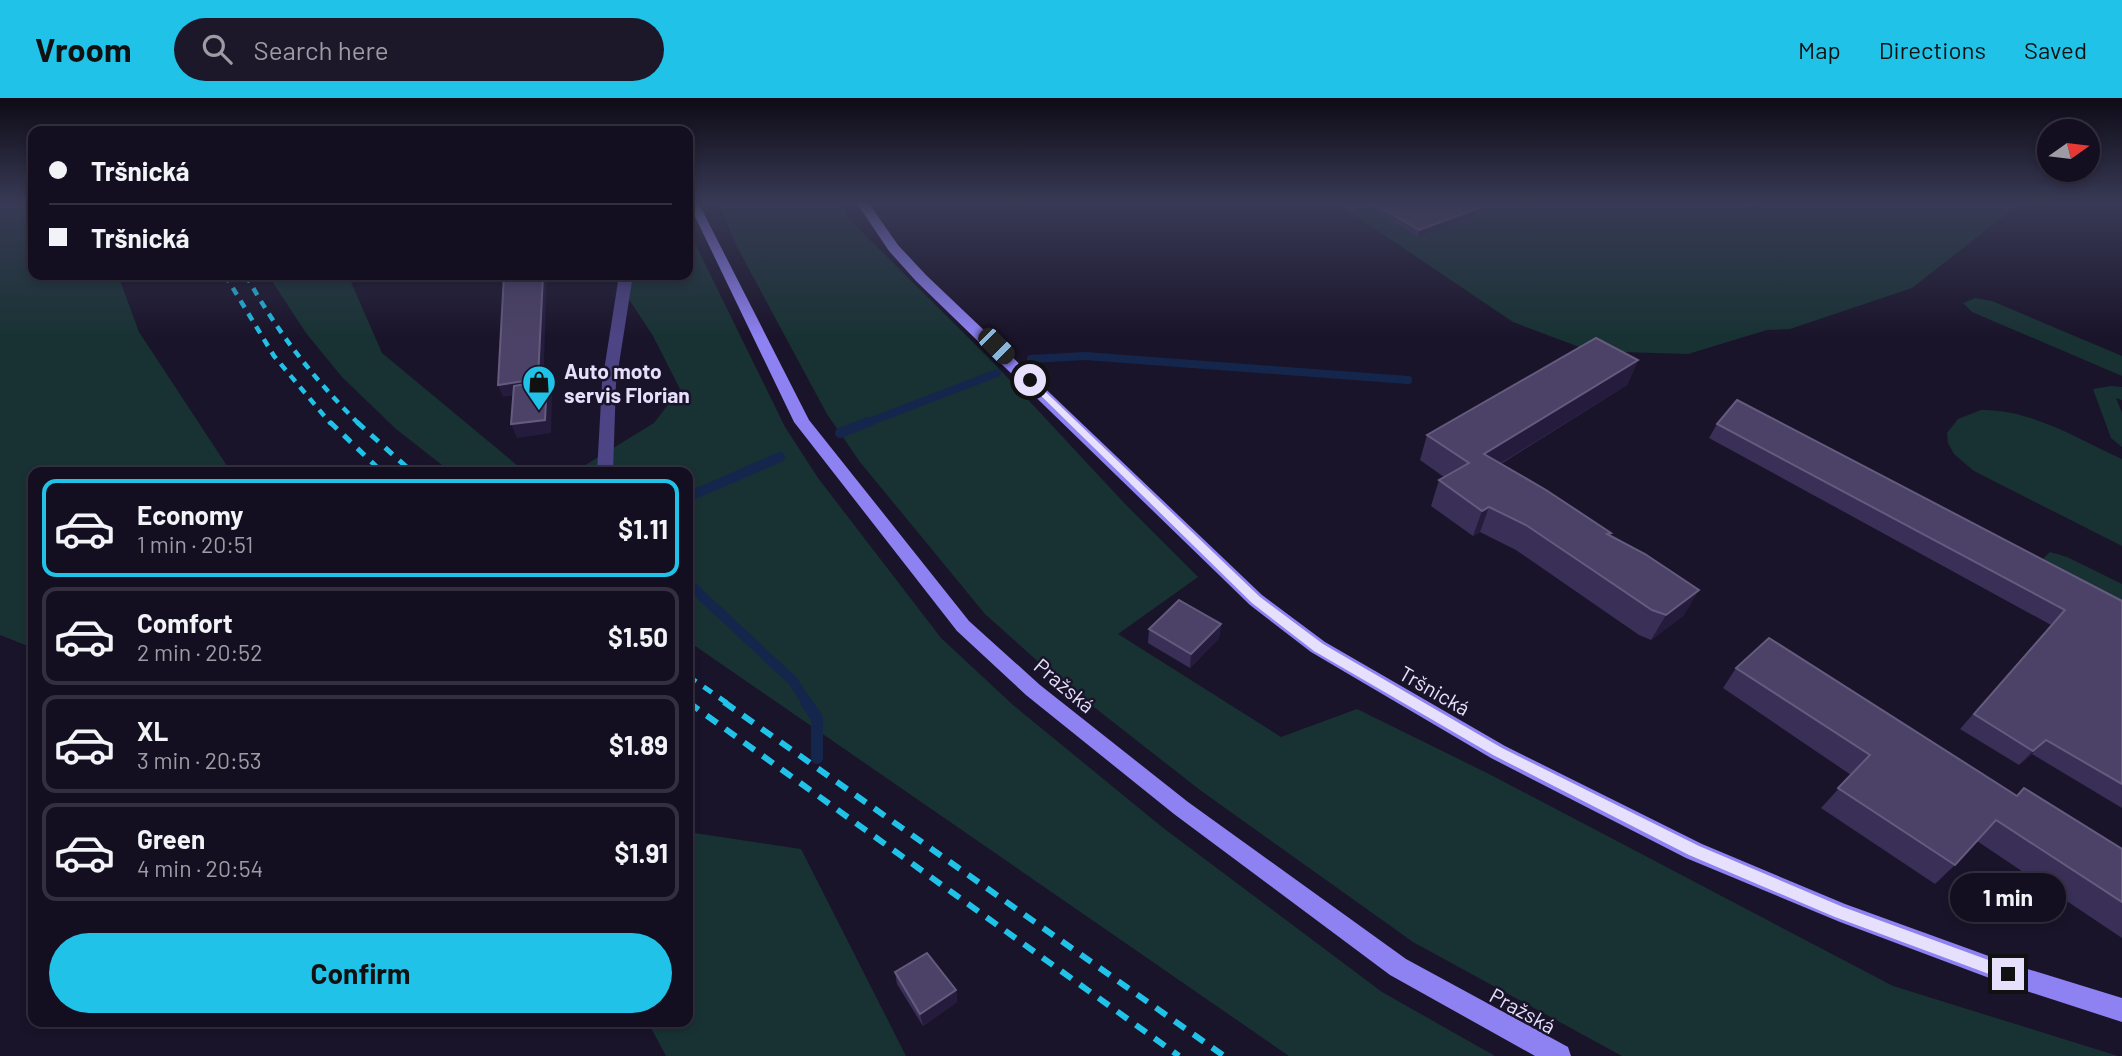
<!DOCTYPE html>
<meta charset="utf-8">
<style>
body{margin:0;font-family:Barlow,sans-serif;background:#1d1829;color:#f1f3f6;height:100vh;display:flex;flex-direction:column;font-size:26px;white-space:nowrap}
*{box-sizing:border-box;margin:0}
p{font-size:23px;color:#9d9ca5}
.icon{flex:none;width:38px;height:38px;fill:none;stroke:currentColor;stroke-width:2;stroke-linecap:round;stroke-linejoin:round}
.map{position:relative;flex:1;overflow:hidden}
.details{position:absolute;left:28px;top:369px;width:665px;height:560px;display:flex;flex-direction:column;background:#140f20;border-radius:14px;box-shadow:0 4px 10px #0003,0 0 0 2px #332f3e}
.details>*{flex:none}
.top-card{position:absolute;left:28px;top:28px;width:665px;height:154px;border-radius:14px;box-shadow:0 4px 10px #0003,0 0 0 2px #332f3e;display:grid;align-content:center;height:154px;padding:0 21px;background:#140f20}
.needle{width:46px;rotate:76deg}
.controls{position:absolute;left:2037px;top:21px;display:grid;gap:14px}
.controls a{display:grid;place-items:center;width:63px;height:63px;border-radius:50%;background:#140f20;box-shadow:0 4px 10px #0003,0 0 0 2px #332f3e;font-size:35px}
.end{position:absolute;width:32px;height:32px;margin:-16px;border:9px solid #e6e0fc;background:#111;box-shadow:0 0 0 4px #111}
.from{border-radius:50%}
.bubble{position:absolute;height:49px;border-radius:24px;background:#140f20;box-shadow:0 4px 10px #0003,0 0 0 2px #332f3e;font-size:23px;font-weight:700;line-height:49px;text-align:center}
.car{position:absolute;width:21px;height:42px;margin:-21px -10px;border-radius:9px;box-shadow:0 0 5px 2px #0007;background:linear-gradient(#222 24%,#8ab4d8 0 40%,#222 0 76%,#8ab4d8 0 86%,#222 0)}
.top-card b{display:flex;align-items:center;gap:24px;height:66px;font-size:26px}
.top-card b+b{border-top:2px solid #332f3e}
.top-card i{width:18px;height:18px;background:#f1f3f6}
ul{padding:12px 0 0;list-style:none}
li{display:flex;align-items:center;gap:21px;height:98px;margin:0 14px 10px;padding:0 7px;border:4px solid #332f3e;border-radius:14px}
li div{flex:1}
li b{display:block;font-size:26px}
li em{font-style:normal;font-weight:700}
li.on{border-color:#21c2e7}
li>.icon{width:63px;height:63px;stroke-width:1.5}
.cta{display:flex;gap:14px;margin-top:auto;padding:14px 21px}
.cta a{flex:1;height:80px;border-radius:42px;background:#21c2e7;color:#111;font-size:28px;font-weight:700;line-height:80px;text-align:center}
header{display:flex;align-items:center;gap:42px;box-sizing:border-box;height:98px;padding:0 35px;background:#21c2e7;color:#111}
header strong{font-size:33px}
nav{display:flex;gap:38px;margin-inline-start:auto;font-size:24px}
.search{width:490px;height:63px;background:#1d1829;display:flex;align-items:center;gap:18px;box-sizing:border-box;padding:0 24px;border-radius:38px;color:#9d9ca5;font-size:26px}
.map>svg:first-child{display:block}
</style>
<header>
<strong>Vroom</strong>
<div class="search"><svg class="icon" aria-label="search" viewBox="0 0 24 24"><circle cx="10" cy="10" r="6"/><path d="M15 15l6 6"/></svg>Search here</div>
<nav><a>Map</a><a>Directions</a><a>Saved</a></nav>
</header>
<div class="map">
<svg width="2122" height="958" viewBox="0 0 2122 958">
<rect width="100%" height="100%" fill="#1a142a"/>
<g fill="#183233">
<path d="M0,104h33v73h85l21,57 92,140h-198v176l-33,-13z"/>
<path d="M718,104h126l5,17 142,141 135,145 72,72 -80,57 163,103 76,-28 132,65 404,212 225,70h-496l-209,-114 -213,-152 -147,-115 -68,-61 -125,-152 -33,-48 -90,-167z"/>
<path d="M1335,104h687l-110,86 -122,41 -23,1 -79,24 -98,-3 -77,-29z"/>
<path d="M688,131l97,198 33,51 123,160 72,67 149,122 220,165 113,64h-206l-601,-415v-169h-114l80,-49 26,-34 -27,-53 -40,-61h75z"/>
<path d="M268,177h80l34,78 142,118 7,1h-80l-55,-43 -54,-52 -36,-44z"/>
<path d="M1975,200l17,3 130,55v20l-150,-64 -9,-9z"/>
<path d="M2111,288l11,1v13l-6,-2 6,15v34l-11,-9 -18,-49z"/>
<path d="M1981,312c50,-1 97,29 141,49v87l-148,-75 -20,-17 -6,-11 -1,-10 11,-14z"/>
<path d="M2050,454l17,5 55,27v40l-94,-51z"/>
<path d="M688,734l113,17 105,207h-240l-18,-34h40z"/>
</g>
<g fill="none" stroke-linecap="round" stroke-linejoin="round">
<g stroke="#15264d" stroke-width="8">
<path d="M1031,261l54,-3 323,24"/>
<path d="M864,326l133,-51"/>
</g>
<g stroke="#15264d" stroke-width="10">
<path d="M840,335l28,-11"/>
<path d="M688,399l92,-40"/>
<path d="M688,485l105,98 14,22"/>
</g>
<path stroke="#15264d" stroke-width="12" d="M806,604l11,16v40"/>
<path fill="#4c4484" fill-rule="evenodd" d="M619,177h14l-17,108 -3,89h-16l5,-89z"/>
<g fill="#8e81f2" fill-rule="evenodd">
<path d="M688,104h10l111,218 160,201 71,64 148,117 218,157 162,88 3,9h-36l-145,-81 -216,-161 -148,-119 -69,-64 -163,-209z"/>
<path d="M856,104h12l30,43 28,30 336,320 63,47 180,104 197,98 143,60 163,59 114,35v24l-114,-37 -168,-63 -154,-64 -195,-100 -180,-106 -61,-47 -334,-324 -27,-30z"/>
</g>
<g stroke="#21c2e7" stroke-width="4.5" stroke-dasharray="8 7" stroke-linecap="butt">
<path d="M225,177l49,81 57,68"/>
<path d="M246,177c30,56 68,104 113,149"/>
</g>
<g stroke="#21c2e7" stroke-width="5" stroke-dasharray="10 9" stroke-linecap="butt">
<path d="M330,324l52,50"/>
<path d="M357,324l55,50"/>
<path d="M688,578l39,27"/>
</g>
<g stroke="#21c2e7" stroke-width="6" stroke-dasharray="13 10" stroke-linecap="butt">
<path d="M688,604l491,354"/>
<path d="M724,604l500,354"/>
</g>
</g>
<g fill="#3a2f56">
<path d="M1360,104h119l4,10 -65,25z"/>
<path d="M1725,104h44l-23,10z"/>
<path d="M1638,262l-11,25 -126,79 110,69 -1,2 74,80 -33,25 -12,-5 -123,-85 -36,-18 -7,4 -42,-30 8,-26 5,-3 -24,-17 7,-25z"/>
<path d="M1717,326l405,177v207l-90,-54 -13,11 -59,-36 91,-104 -342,-187z"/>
<path d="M1221,526l-2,14 -29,30 -42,-25 1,-14z"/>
<path d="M1736,570l280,128 8,-8 98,61v89l-145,-97 -22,24 -20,19 -114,-76 30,-33 -128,-87z"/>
<path d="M895,874l61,18 1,12 -34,24 -26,-42z"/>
</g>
<g fill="#251c3d">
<path d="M1756,104h13l-23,10 3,-7z"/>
<path d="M1485,108l-2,6 -65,25 1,-7z"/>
<path d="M543,177h4l-4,115 -40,7 -5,-12z"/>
<path d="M1638,262l-11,25 -152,94 9,-25z"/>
<path d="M547,282l5,14 -1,39 -34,5 -6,-14z"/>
<path d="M1489,409l-9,25 -7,4 9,-25z"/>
<path d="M1699,492l-15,25 -33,25 15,-25z"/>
<path d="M1221,526l-2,14 -29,30 1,-14z"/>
<path d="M2046,642l-14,14 -13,11 14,-14z"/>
<path d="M956,892l1,12 -34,24 -3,-12z"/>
</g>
<g fill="#4c4267" stroke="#645b7f" stroke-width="2">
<path d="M1372,104h107l6,4 -66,24z"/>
<path d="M1743,104h13l-7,3z"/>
<path d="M504,177h39l-5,104 -40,6z"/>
<path d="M1596,240l42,22 -154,94 62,36 65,43 -4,1 38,20 54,36 -33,25 -14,-5 -126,-85 -37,-18 -7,4 -43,-31 30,-17 -42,-28z"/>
<path d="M547,282l-2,40 -34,4 3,-38z"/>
<path d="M1737,302l385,201v183l-76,-44 -13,11 -59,-37 91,-104 -348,-186z"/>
<path d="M1179,502l42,24 -30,30 -42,-25z"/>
<path d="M1769,540l248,158 7,-8 98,61v53l-126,-82 -41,45 -117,-77 32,-33 -134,-87z"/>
<path d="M927,855l29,37 -36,24 -25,-42z"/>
</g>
<linearGradient id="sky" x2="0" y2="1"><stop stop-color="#0e0b17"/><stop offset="0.44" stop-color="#383a55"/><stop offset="1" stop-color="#383a55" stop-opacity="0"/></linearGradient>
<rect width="2122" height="239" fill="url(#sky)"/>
<path fill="#e6e0fc" d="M1030,279l230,220 63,47 179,104 197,98 144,61 170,62 2,5 -2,5 -5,2 -173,-64 -146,-62 -196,-100 -179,-104 -62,-48 -225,-221 -2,-2z"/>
<defs>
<g id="shop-pin" transform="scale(1.75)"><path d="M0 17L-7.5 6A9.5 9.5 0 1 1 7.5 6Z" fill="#21c2e7" stroke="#1a142a"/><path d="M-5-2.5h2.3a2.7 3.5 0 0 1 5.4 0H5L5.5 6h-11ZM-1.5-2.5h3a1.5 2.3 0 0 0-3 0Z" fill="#111"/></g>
</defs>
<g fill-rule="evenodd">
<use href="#shop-pin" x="539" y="284"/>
</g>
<g text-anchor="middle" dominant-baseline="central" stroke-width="5" stroke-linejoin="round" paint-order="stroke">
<g font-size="21" font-weight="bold" fill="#e6e0fc" stroke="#1a142a" text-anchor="start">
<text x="564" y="272">Auto moto<tspan x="564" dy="24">servis Florian</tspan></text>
</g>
<g font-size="21" fill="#e6e0fc" stroke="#1a142a">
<text transform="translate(1065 587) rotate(40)">Pražská</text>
<text transform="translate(1435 592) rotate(30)">Tršnická</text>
<text transform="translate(1523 912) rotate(29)">Pražská</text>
</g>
</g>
</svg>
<div class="controls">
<a><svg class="needle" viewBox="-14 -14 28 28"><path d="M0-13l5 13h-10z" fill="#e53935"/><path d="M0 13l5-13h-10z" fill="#9d9ca5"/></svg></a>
</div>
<i class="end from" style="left:1030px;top:282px"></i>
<i class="end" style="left:2008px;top:876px"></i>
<div class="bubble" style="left:1950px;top:775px;width:116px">1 min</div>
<i class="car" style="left:996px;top:248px;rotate:135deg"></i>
<div class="top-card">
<b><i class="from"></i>Tršnická</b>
<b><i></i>Tršnická</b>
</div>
<section class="details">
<ul>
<li class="on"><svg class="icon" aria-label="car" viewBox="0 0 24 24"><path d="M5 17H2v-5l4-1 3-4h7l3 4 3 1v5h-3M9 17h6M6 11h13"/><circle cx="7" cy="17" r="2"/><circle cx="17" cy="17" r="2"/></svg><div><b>Economy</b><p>1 min · 20:51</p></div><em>$1.11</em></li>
<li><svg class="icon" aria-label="car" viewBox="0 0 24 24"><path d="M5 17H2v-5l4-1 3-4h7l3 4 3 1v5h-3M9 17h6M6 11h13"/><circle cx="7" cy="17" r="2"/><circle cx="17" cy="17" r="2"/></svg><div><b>Comfort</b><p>2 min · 20:52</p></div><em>$1.50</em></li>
<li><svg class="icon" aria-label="car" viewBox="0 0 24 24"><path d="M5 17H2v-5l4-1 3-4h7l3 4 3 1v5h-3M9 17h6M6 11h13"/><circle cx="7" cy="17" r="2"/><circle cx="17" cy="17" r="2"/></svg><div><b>XL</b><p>3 min · 20:53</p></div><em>$1.89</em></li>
<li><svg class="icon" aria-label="car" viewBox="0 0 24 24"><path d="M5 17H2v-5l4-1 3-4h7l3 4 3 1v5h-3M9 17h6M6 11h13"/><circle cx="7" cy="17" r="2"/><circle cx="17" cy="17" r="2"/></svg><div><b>Green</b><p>4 min · 20:54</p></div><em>$1.91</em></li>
</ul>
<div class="cta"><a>Confirm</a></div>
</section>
</div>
